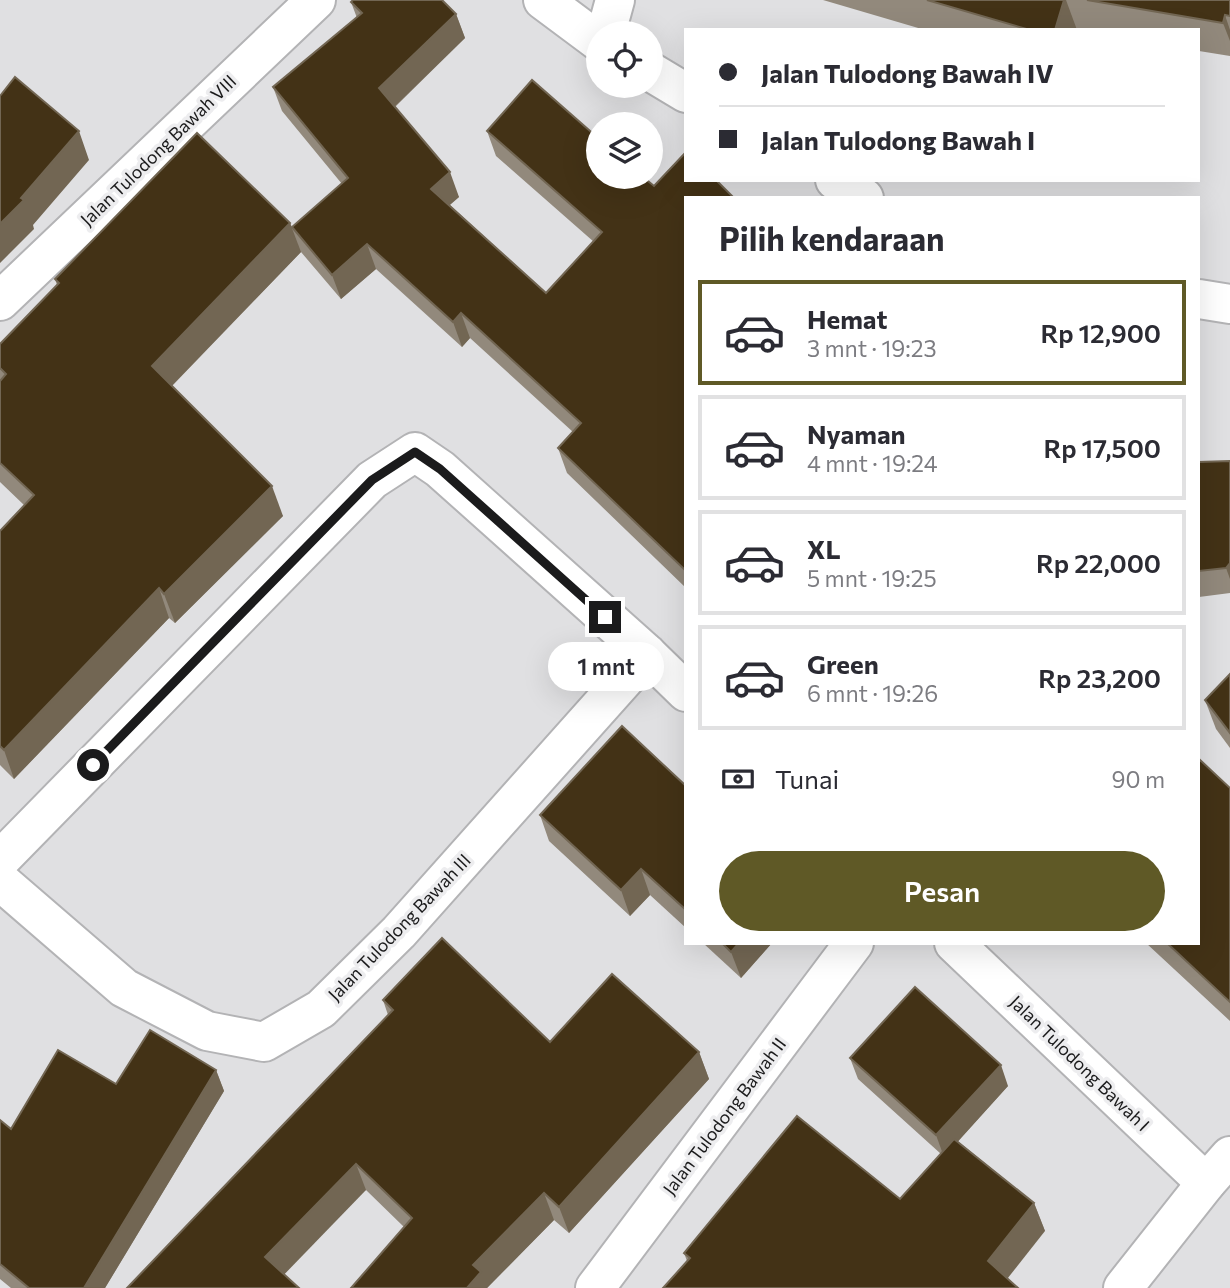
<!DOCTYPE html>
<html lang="id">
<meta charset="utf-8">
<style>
body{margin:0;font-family:Commissioner,sans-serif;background:#f7f7f7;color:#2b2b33;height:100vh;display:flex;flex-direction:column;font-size:26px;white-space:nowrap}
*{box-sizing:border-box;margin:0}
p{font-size:23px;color:#7c7c81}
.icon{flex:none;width:38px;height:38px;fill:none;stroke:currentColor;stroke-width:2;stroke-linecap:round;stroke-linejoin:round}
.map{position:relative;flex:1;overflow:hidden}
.side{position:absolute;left:684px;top:196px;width:516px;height:749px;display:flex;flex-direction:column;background:#fff;border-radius:0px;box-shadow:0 7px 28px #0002}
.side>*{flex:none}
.top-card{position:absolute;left:684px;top:28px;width:516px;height:154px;border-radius:0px;box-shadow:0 7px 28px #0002;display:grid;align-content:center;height:154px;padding:0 35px;background:#fff}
.fabs{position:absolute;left:586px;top:21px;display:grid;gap:14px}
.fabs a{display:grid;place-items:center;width:77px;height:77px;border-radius:50%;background:#fff;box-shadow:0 7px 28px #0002;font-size:35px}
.end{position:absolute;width:32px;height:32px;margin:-16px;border:9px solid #1b1b1c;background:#fff;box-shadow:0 0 0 4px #fff}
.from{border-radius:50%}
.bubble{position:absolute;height:49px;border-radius:24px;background:#fff;box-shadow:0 7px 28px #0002;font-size:23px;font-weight:600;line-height:49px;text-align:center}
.top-card b{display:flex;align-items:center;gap:24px;height:66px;font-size:26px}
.top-card b+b{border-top:2px solid #e1e1e2}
.top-card i{width:18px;height:18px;background:#2b2b33}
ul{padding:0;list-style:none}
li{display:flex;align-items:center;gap:21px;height:105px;margin:0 14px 10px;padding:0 21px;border:4px solid #e1e1e2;border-radius:0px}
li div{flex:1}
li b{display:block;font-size:26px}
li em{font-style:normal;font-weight:600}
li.on{border-color:#5f5926}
li>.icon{width:63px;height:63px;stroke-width:1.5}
h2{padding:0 35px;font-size:32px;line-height:84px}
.pay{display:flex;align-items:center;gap:18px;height:77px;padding:0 35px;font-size:26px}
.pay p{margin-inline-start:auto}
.action{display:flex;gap:14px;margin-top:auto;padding:14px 35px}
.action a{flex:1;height:80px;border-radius:42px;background:#5f5926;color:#fff;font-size:28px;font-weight:600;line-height:80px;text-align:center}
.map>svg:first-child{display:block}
</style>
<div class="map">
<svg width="1230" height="1288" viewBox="0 0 1230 1288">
<rect width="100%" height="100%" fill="#e0e0e2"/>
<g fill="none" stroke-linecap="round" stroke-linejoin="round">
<g stroke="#b3b3b5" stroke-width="42">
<g id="minor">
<path d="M0,301l316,-301"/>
<path d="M0,860l372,-380 43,-28 25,17 207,185 39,38"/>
<path d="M0,881l124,107 83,43 57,11 57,-33 78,-77 248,-278"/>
<path d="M954,943l252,240"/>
<path d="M595,1288l259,-345"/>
</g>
</g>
<g stroke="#b3b3b5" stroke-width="42">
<g id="tertiary">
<path d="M543,0l55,41"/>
<path d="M606,33l9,-33"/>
<path d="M651,72l35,21"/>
<path d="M835,180l29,18"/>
<path d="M1199,299l31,5"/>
<path d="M1123,1288l83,-105 24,-27"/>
</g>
</g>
<use href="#minor" stroke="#fff" stroke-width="38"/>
<use href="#tertiary" stroke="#fff" stroke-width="38"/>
</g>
<g fill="#92897c">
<path d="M823,0h407v56l-31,-5v-21h-274z"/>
<path d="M351,2l105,12 9,24 -70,69 64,90 -9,8 96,88 48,-51 -98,-86 -9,-25 199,67v390l-119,-115 -9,-25 15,-16 -103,-94 -8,9 -86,-78 -35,30 -40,-47 -129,134 111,130 -108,107 -6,-5 -155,161 -14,-14v-234l24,-26 -24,-23v-138l57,-59 -2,-6 235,-56 2,4 50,-43 -60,-73 -9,-24 84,-69z"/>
<path d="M1230,461v132l-31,4v-135z"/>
<path d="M1230,674v74l-14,-19 -11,-29z"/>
<path d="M686,786v142l-36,-33 -20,21 -81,-75 -9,-26z"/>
<path d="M1230,788v233l-84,-78h53z"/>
<path d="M703,943h69l-31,35z"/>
<path d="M383,1000l167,42 149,10 10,27 -140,154 -15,-13 -67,68 -83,-61 -38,-37 -239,98 261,-273z"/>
<path d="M850,1058l158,28 -50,55 76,62 11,28 -358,30 -3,-8 216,-54 41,-45 -83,-75z"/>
<path d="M216,1070l8,21 -119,197h-94l-11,-9v-159l11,9 105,-45z"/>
</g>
<g fill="#726653">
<path d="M1064,0h2l11,30h-22z"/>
<path d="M456,14l9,24 -77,75 -9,-25z"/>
<path d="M1225,15l5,15v11l-7,-18z"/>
<path d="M79,131l10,29 -56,65 1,4 -34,34v-39l21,-26z"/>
<path d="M450,172l9,25 -19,16 -9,-24z"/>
<path d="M290,223l11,29 -139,144 -10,-30z"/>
<path d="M367,244l9,25 -35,30 -9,-24z"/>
<path d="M461,313l9,25 -8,9 -9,-25z"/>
<path d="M272,486l11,30 -108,107 -11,-29z"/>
<path d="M1230,563v16l-4,-11z"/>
<path d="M159,588l10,30 -155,161 -10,-29z"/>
<path d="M641,869l9,26 -20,21 -9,-26z"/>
<path d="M739,943h33l-31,35 -10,-26z"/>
<path d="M699,1052l10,27 -140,154 -10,-26z"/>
<path d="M1001,1065l7,21 -64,71 -8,-22z"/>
<path d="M216,1070l8,21 -119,197h-21z"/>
<path d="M356,1164l10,26 -91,94 -10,-27z"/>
<path d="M544,1193l10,27 -67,68h-20l6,-23z"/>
<path d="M1034,1203l11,28 -45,57 -12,-27z"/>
</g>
<g fill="#433216" stroke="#726653" stroke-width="2">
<path d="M353,0h89l14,14 -77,74 71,84 -19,17 115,104 56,-61 -115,-101 45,-51 66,58v39h45l11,9 32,-34v28h30l18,18h-48v373l-128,-123 23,-25 -120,-110 -8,9 -86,-78 -35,31 -40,-48 56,-49 -75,-91 89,-74 -11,-11z"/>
<path d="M927,0h137l-9,30h-25z"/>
<path d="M1087,0h143v16l-5,-1 -2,8z"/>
<path d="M15,77l64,54 -58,67 3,2 -24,24v-128z"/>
<path d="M197,133l93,90 -138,143 120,120 -108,108 -5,-6 -155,162 -4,-4v-215l34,-36 -34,-32v-82l6,-7 -6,-6v-24l59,-61 -4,-4z"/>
<path d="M1230,461v102l-4,5 -27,3v-109z"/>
<path d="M1230,674v59l-25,-33z"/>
<path d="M622,726l64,60v124l-45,-41 -20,21 -81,-75z"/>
<path d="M1199,759l31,29v214l-63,-59h32z"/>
<path d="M442,938l108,104 62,-68 87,78 -140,155 -15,-14 -71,72 8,7 -14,16h-116l61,-70 -56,-54 -91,93 34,31h-172l266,-278 -10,-10z"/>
<path d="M722,943h17l-8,9z"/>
<path d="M915,987l86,78 -65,70 -86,-77z"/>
<path d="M150,1030l66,40 -132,218h-55l-29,-24v-144l11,9 47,-79 58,34z"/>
<path d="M797,1116l103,83 54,-60 80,64 -46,58 30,27h-355l27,-30 -6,-5z"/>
</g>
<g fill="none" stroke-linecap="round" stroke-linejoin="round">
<path stroke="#1b1b1c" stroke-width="9" d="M93,765l279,-285 43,-28 25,17 165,148"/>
</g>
<g text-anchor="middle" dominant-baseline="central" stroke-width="7" stroke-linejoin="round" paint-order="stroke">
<g font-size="18" fill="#1b1b1c" stroke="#ededef">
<text transform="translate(158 150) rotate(-44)">Jalan Tulodong Bawah VIII</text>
<text transform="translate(399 927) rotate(-46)">Jalan Tulodong Bawah III</text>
<text transform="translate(1080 1063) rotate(44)">Jalan Tulodong Bawah I</text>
<text transform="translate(724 1116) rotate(-53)">Jalan Tulodong Bawah II</text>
</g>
</g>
</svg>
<div class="fabs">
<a><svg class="icon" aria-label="locate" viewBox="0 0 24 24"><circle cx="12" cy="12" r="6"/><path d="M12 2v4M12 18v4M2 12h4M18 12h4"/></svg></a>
<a><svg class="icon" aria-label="layers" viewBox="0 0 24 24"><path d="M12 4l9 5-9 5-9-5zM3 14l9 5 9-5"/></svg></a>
</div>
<i class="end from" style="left:93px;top:765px"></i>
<i class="end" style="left:605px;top:617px"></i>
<div class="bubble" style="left:548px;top:642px;width:116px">1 mnt</div>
<div class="top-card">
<b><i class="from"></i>Jalan Tulodong Bawah IV</b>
<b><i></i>Jalan Tulodong Bawah I</b>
</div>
<section class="side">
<h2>Pilih kendaraan</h2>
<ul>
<li class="on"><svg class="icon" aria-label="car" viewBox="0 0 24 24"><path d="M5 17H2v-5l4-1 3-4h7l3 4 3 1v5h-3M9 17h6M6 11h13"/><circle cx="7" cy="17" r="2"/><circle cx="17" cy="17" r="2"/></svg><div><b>Hemat</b><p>3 mnt · 19:23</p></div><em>Rp 12,900</em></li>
<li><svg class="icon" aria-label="car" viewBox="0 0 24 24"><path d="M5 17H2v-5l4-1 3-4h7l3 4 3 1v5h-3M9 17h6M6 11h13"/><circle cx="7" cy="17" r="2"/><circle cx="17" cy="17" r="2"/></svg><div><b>Nyaman</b><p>4 mnt · 19:24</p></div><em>Rp 17,500</em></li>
<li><svg class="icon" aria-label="car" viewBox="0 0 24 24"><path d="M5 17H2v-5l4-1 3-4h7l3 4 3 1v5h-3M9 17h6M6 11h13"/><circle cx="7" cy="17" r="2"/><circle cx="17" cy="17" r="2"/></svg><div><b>XL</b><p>5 mnt · 19:25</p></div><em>Rp 22,000</em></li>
<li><svg class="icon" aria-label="car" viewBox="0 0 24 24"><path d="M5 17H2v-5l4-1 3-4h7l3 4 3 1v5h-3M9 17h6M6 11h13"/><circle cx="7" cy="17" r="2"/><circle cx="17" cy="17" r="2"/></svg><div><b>Green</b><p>6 mnt · 19:26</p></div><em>Rp 23,200</em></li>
</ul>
<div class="pay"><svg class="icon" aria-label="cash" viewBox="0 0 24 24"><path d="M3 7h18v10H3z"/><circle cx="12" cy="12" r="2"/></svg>Tunai<p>90 m</p></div>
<div class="action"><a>Pesan</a></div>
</section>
</div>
